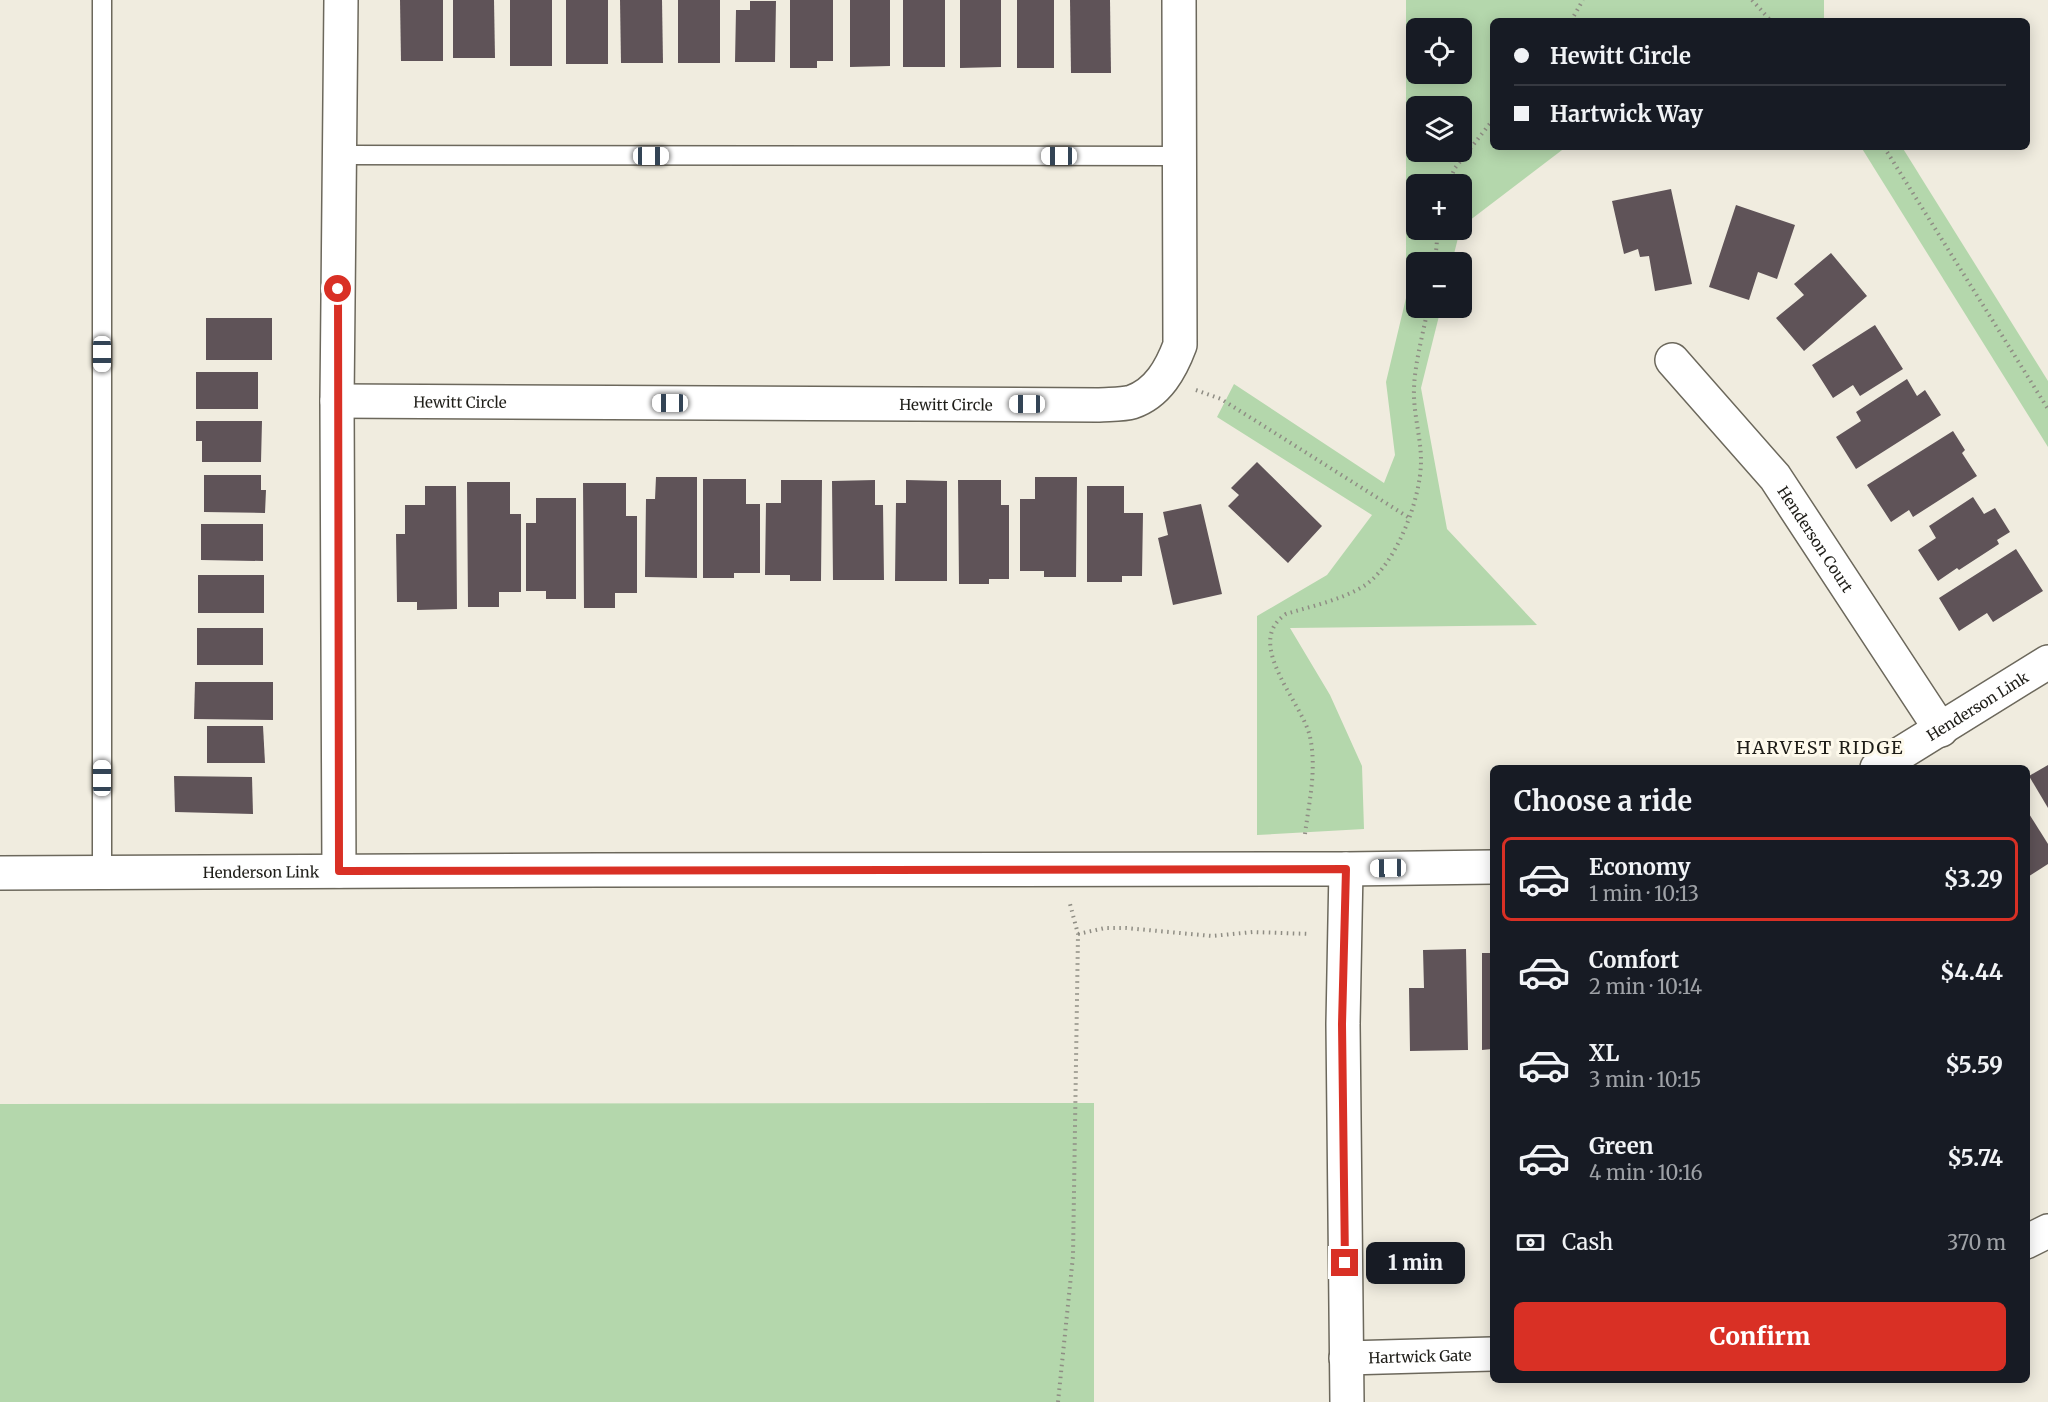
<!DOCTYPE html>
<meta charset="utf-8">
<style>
body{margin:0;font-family:Merriweather,serif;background:#20242c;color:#f1f3f6;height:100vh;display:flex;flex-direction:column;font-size:22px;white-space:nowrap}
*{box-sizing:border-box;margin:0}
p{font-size:20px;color:#9ea1a6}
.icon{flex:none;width:33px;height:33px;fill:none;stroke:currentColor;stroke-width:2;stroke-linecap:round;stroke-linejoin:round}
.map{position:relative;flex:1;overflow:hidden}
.side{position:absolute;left:1490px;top:765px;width:540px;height:618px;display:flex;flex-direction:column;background:#171b24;border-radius:9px;box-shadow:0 3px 15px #0003}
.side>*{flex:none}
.banner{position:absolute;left:1490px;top:18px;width:540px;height:132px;border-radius:9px;box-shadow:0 3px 15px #0003;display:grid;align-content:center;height:132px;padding:0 24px;background:#171b24}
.controls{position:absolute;left:1406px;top:18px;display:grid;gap:12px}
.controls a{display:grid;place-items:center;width:66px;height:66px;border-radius:9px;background:#171b24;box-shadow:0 3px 15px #0003;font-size:30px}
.end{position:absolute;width:27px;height:27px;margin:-14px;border:8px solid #d93025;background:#fff;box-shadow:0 0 0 3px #fff}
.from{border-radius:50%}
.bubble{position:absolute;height:42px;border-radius:9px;background:#171b24;box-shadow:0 3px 15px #0003;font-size:20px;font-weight:800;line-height:42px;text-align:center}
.car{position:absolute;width:18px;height:36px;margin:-18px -9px;border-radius:8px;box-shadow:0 0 4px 2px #0007;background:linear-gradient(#fff 24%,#345 0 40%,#fff 0 76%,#345 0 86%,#fff 0)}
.banner b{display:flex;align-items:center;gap:21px;height:57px;font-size:22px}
.banner b+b{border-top:2px solid #363941}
.banner i{width:15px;height:15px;background:#f1f3f6}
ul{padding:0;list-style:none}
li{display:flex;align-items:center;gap:18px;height:84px;margin:0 12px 9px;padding:0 12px;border:3px solid transparent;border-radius:9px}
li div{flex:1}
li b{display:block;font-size:22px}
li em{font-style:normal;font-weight:800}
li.on{border-color:#d93025}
li>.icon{width:54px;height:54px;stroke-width:1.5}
h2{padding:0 24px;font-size:27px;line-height:72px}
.pay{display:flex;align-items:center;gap:15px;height:66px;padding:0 24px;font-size:22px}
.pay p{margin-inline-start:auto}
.action{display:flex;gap:12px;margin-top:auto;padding:12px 24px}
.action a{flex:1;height:69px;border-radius:9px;background:#d93025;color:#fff;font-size:24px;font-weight:800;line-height:69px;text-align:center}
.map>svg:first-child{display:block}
</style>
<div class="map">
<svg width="2048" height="1402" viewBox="0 0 2048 1402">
<rect width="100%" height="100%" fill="#f0ecdf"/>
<g fill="#b4d7ac" fill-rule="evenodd">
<path d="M1406,0h418v21h-332v126h74l-105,80v-43h-45v46h44l-8,32h-36v46h25l-20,80 26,141 90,96 -247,3 40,67 32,71 2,63 -107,6v-219l70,-41 45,-60 -155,-98 17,-33 150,99 11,-28 -9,-73 20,-84zM1416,28h45v46h-45zM1416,106h45v46h-45z"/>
<path d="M1861,147h41l146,234v66z"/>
<path d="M1094,1103v299h-1094v-298z"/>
</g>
<g fill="#5f5358">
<path d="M400,0h43v61h-42z"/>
<path d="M453,0h41l1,58h-42z"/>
<rect x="510" y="0" width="42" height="66"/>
<rect x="566" y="0" width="42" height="64"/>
<path d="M620,0h42l1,63h-42z"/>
<rect x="678" y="0" width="42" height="63"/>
<path d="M790,0h43v61h-16v7h-27z"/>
<path d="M850,0h40v66l-40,1z"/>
<rect x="903" y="0" width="42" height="67"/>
<path d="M960,0h41v67l-41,1z"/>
<rect x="1017" y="0" width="37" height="68"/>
<path d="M1070,0h40l1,73h-40z"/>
<path d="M750,1h26l-1,61h-40l1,-52h14z"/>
<path d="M1671,189l21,95 -37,7 -6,-35 -9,1 -2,-8 -14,5 -12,-53z"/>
<path d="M1736,205l59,20 -18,54 -19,-7 -9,28 -40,-13z"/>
<path d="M1831,253l36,43 -63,55 -28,-33 28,-23 -10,-11z"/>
<rect x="206" y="318" width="66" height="42"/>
<path d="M1875,325l28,44 -43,27 -7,-11 -20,13 -21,-33z"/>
<rect x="196" y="372" width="62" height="37"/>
<path d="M1907,379l10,17 8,-6 16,25 -85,54 -20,-32 25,-16 -5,-9z"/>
<path d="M196,421h66l-1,41h-59v-21h-6z"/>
<path d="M1953,431l12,19 -3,3 15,23 -64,41 -4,-7 -18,12 -24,-37z"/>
<path d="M1257,462l65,64 -34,37 -60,-57 11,-11 -8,-7z"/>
<path d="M204,475h57v15h5l-1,23 -61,-1z"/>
<path d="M656,477h41v101l-52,-1 1,-78h9z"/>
<path d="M1035,477h42l-1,100h-32v-6h-24v-72h15z"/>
<path d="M703,479h43v25h14v69h-26v5h-31z"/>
<path d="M781,480h41l-1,101h-31v-6h-25l1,-72h15z"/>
<path d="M875,480v25h8l1,75h-51l-1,-99z"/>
<path d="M906,480l41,1v100h-52l1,-78h10z"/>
<path d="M958,480h43v25h8v74h-20v5h-30z"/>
<path d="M467,482h43v32h11v78h-22v15h-31z"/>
<path d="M583,483h43v33h11v77h-22v15h-31z"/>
<path d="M425,486h31l1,123 -40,1v-8h-20l-1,-68h9v-29h20z"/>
<path d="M1087,486h37v27h19l-1,63h-20v6h-35z"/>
<path d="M1973,497l11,17 11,-6 15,24 -13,8 2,4 -40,26 -2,-2 -19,13 -20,-31 18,-12 -7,-12z"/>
<path d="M536,498h40v101h-30v-8h-20v-68h10z"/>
<path d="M1201,504l21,90 -49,11 -15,-67 10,-3 -5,-23z"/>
<path d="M201,524h62v37l-62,-1z"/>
<path d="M2016,549l27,42 -50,31 -6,-9 -28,18 -20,-33z"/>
<rect x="198" y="575" width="66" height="38"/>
<rect x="197" y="628" width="66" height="37"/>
<path d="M195,682h78v38l-79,-1z"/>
<path d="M207,726h56l2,37h-58z"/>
<path d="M2048,765v43l-19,-32z"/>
<path d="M174,776l78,1 1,37 -78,-2z"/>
<path d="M2026,809l22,35v20l-22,14z"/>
<path d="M1466,949l2,101 -58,1 -1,-63h15l-1,-38z"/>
<path d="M1482,953h10v96l-10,1z"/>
</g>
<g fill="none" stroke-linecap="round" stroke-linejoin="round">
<g stroke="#6c685c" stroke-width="21">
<g id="lane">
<path d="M340,155l838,1"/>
<path d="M102,873v-873"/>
</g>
</g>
<g stroke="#6c685c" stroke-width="36">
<g id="street">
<path id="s1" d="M1672,360l103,117 166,253"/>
<path id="s2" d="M337,401l761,4c10,-1 24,0 34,-3 26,-9 39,-33 48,-57l-1,-345"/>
<path id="s3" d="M1877,768l171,-106"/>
<path d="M1346,869l-3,155 4,378"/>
<path d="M339,871l-2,-470 4,-401"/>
<path id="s4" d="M0,873l597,-3 749,-1 146,-2"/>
<path d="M2026,1242l22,-11"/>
<path id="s5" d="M1346,1358l146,-4"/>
</g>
</g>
<g stroke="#8f8d84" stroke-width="4" stroke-dasharray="1.5 4.5" stroke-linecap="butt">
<path d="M1752,0l19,21"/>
<path d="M1571,21l12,-21"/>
<path d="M1884,147l164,262"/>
<path d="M1448,184l7,-16 37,-47"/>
<path d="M1435,262l3,-32"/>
<path d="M1196,390l25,9 187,118"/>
<path d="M1305,834c4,-32 12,-65 5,-97 -7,-34 -68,-94 -24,-123 26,-8 55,-14 78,-28 32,-21 57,-87 57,-125 0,-24 -8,-48 -7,-73 1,-26 9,-54 14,-80"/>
<path d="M1078,934l27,-6h21l86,8 41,-4 57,2"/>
<path d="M1058,1402l15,-146 5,-322 -8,-30"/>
</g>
<use href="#lane" stroke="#fff" stroke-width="18"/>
<use href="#street" stroke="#fff" stroke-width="33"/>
</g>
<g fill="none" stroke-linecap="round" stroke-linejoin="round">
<path stroke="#d93025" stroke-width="8" d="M338,289l1,582 1007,-2 -4,155 3,239"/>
</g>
<g text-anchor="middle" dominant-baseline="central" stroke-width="6" stroke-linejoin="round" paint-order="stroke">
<g font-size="15" fill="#1e1d18" stroke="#fefaec">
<text stroke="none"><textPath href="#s2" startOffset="123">Hewitt Circle</textPath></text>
<text stroke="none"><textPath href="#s2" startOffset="609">Hewitt Circle</textPath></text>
<text stroke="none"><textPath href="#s1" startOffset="230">Henderson Court</textPath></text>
<text stroke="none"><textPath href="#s3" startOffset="118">Henderson Link</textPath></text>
<text stroke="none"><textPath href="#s4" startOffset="261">Henderson Link</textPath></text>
<text stroke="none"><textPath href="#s5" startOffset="74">Hartwick Gate</textPath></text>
</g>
<g font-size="18" letter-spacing="1.5" fill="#1e1d18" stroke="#fefaec">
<text x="1820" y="747">HARVEST RIDGE</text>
</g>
</g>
</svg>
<div class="controls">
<a><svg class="icon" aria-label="locate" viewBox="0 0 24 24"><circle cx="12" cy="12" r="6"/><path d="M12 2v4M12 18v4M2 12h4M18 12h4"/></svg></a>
<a><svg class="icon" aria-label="layers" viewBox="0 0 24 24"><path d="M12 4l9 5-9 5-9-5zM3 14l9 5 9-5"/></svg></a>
<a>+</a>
<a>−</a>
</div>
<i class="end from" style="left:338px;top:289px"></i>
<i class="end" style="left:1345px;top:1263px"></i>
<div class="bubble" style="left:1366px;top:1242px;width:99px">1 min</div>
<i class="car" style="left:651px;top:156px;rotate:90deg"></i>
<i class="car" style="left:1059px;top:156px;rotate:270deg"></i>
<i class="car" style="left:102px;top:354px;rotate:180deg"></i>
<i class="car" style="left:670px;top:403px;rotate:270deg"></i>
<i class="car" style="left:1027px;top:404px;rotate:270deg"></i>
<i class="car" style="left:102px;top:778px;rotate:0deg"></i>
<i class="car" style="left:1388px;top:868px;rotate:269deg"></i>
<div class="banner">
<b><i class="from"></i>Hewitt Circle</b>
<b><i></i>Hartwick Way</b>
</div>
<section class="side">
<h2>Choose a ride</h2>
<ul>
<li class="on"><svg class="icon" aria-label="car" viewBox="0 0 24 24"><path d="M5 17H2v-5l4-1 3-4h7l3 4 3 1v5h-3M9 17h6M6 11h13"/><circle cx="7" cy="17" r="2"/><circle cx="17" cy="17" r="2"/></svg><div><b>Economy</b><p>1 min · 10:13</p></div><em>$3.29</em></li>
<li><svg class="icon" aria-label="car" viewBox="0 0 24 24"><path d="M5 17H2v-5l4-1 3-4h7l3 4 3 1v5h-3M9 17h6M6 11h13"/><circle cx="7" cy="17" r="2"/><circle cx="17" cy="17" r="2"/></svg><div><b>Comfort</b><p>2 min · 10:14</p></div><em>$4.44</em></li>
<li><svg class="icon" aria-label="car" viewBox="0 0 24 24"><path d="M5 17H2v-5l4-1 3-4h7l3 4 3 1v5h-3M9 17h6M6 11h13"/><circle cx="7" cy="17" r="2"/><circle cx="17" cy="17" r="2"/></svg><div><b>XL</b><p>3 min · 10:15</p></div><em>$5.59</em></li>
<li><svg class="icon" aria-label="car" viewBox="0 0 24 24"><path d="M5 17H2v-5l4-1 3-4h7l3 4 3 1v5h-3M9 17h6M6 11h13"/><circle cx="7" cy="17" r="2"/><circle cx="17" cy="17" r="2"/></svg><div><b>Green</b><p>4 min · 10:16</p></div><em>$5.74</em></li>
</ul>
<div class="pay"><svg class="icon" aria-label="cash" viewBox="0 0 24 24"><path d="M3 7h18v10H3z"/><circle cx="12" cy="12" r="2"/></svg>Cash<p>370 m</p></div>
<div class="action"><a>Confirm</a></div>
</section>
</div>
